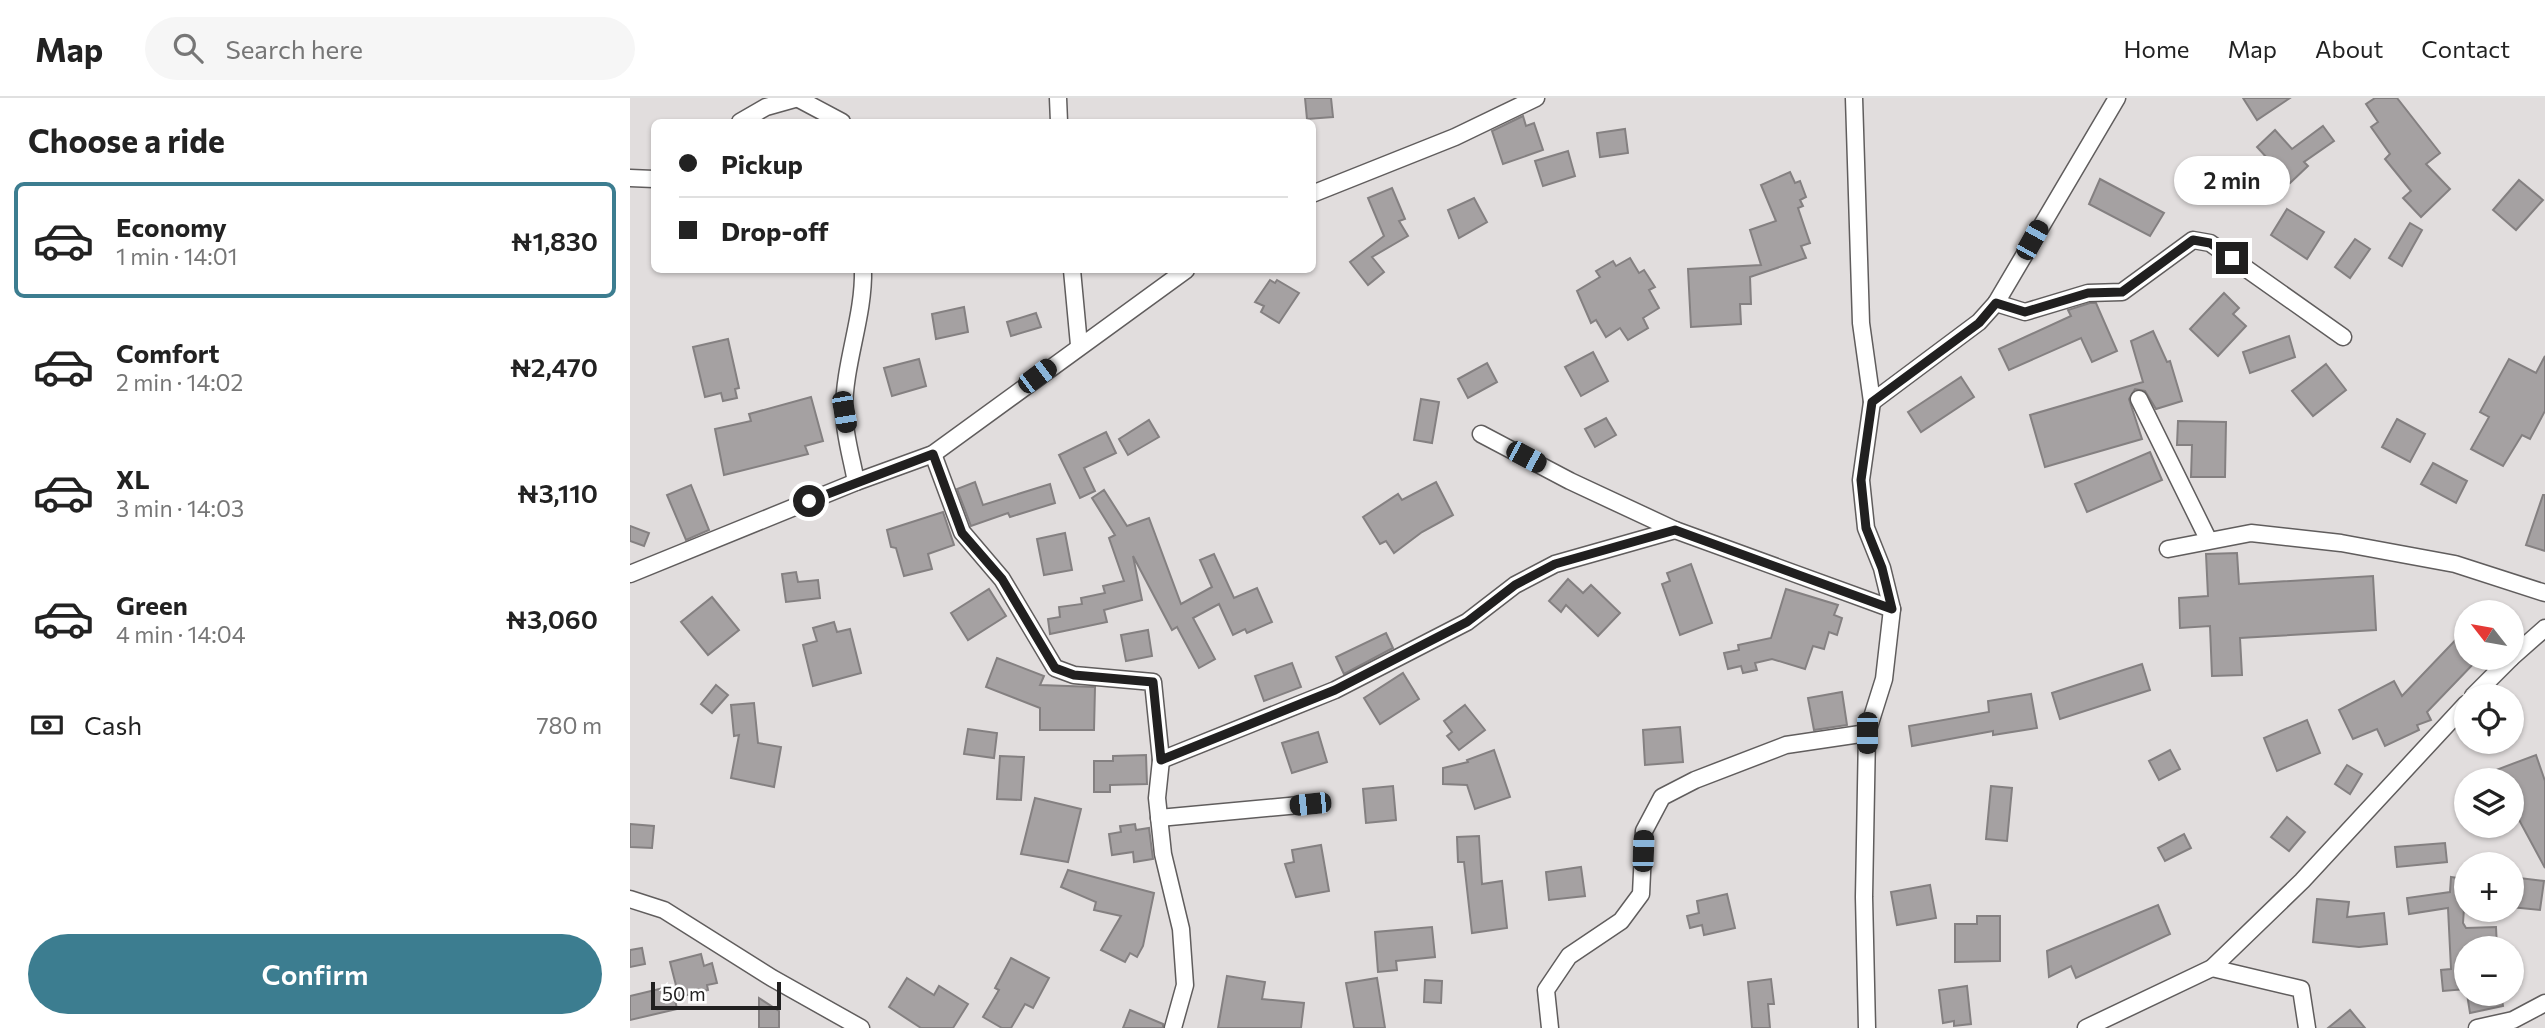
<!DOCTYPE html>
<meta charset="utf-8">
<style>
body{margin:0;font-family:Commissioner,sans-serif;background:#f6f6f6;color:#222;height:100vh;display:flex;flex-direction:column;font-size:26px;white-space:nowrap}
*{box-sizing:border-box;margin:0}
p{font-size:23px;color:#767676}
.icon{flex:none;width:38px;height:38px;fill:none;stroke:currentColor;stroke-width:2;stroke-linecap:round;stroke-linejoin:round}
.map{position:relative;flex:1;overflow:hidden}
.panel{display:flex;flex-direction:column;background:#fff;width:630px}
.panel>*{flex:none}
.top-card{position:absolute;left:21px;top:21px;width:665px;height:154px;border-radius:10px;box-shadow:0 2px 5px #0004;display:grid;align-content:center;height:154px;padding:0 28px;background:#fff}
.needle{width:46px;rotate:301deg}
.tools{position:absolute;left:1824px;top:502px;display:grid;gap:14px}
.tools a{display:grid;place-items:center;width:70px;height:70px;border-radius:50%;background:#fff;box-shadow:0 2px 5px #0004;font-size:35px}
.scale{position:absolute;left:21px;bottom:18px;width:130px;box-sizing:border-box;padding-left:7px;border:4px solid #212020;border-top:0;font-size:19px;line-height:24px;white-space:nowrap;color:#212020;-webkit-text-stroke:5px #fff;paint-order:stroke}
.end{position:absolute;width:32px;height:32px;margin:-16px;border:9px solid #212020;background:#fff;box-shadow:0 0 0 4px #fff}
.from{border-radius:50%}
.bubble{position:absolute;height:49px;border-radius:24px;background:#fff;box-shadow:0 2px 5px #0004;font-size:23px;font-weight:600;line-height:49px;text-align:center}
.car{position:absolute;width:21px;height:42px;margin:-21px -10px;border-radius:9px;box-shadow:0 0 5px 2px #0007;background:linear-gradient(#222 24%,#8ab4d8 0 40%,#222 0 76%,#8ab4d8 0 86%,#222 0)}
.top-card b{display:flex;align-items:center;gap:24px;height:66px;font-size:26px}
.top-card b+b{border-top:2px solid #e0e0e0}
.top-card i{width:18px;height:18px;background:#222}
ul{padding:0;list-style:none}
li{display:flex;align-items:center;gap:21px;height:116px;margin:0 14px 10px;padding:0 14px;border:4px solid transparent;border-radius:10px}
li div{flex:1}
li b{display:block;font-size:26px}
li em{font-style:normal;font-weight:600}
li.selected{border-color:#3c7d90}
li>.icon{width:63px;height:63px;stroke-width:1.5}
h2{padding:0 28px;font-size:32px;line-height:84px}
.pay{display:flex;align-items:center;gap:18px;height:77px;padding:0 28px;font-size:26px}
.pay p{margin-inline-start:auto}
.button{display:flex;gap:14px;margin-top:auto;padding:14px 28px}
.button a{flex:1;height:80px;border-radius:42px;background:#3c7d90;color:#fff;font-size:28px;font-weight:600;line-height:80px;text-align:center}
header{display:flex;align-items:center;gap:42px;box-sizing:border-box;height:98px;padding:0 35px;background:#fff;border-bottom:2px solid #e0e0e0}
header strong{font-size:33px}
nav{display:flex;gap:38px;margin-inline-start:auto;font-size:24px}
.search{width:490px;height:63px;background:#f6f6f6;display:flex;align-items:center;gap:18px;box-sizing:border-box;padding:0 24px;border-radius:38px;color:#767676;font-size:26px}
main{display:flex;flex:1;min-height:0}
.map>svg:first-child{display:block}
</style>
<header>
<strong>Map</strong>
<div class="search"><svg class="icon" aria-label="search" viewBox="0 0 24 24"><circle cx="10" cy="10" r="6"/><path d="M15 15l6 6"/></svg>Search here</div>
<nav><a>Home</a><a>Map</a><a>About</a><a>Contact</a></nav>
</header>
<main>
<section class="panel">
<h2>Choose a ride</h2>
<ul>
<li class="selected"><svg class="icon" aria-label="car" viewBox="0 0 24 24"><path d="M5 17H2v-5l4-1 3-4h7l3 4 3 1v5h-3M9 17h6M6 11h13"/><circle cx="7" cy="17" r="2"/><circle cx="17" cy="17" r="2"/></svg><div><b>Economy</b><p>1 min · 14:01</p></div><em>₦1,830</em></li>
<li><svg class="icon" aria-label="car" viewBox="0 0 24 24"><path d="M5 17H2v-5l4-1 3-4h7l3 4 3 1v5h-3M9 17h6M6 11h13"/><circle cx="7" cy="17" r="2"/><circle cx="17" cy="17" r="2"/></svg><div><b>Comfort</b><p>2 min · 14:02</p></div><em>₦2,470</em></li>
<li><svg class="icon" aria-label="car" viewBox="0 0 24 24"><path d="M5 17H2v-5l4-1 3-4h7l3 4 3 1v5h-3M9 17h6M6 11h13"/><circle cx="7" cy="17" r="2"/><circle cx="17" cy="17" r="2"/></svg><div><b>XL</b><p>3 min · 14:03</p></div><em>₦3,110</em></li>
<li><svg class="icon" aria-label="car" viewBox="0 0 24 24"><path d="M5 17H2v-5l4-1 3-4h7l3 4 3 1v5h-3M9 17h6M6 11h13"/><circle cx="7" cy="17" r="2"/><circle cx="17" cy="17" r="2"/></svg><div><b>Green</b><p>4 min · 14:04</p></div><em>₦3,060</em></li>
</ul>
<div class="pay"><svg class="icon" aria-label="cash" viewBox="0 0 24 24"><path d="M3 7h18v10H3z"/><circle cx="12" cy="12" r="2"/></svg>Cash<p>780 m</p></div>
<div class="button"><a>Confirm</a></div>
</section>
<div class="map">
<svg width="1915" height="930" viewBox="0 0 1915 930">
<rect width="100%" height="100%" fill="#e1dddd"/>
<g fill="#a5a1a2" stroke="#848081" stroke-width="2">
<path d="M675,0h26l2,19 -26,2z"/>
<path d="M1613,0h47l-33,22z"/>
<path d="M1745,0h22l43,55 -14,11 24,25 -29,28 -18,-19 8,-7 -26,-32 5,-5 -19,-27 7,-5 -12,-18z"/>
<path d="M893,18l3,10 8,-3 9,27 -40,14 -11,-33z"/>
<path d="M1693,28l11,15 -30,21 4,4 -18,17 -33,-36 18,-17 17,19z"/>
<path d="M995,31l3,24 -28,4 -3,-24z"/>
<path d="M938,53l7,25 -32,10 -8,-25z"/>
<path d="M1160,74l5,11 5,-2 6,16 -6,3 3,6 -5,2 12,35 -9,3 5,12 -56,19 1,27h-11l1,20 -50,3 -3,-58 73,-4 -11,-35 26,-9 -15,-36z"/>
<path d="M1470,81l64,34 -14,23 -61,-32z"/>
<path d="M1889,82l24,20 -27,30 -23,-20z"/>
<path d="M762,90l13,31 -6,2 9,15 -36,21 12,15 -16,13 -18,-23 34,-26 -16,-38z"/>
<path d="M844,100l13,24 -28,16 -11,-28z"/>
<path d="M1657,111l37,23 -17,27 -36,-24z"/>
<path d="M1780,125l12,7 -20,36 -13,-8z"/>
<path d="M1725,141l15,10 -20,29 -15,-11z"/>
<path d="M1000,160l9,15 5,-3 11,17 -6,3 10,18 -16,10 5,10 -20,12 -8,-12 -14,9 -10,-17 -5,3 -14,-32 23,-14 -4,-6 17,-10 3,5z"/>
<path d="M640,182l5,3 2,-3 22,13 -20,30 -18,-11 3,-6 -9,-4z"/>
<path d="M1594,195l15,15 -6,6 13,12 -28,30 -28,-27z"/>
<path d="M1460,205h6l21,48 -25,11 -11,-24 -72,32 -10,-21 72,-33 -3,-6z"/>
<path d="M334,209l4,25 -32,7 -4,-25z"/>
<path d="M406,215l5,14 -30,9 -4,-14z"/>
<path d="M1523,233l14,31 3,-1 12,40 -26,8 -11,-18 -10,-2 -6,10 13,40 -97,28 -15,-52 113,-33 -12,-41z"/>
<path d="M1659,238l6,21 -45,16 -7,-21z"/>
<path d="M98,241l11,49 -4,1 2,9 -14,3 -2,-8 -16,4 -12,-50z"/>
<path d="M963,254l15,29 -27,15 -16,-29z"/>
<path d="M1915,258v55l-15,28 -8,-4 -19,31 -32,-17 18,-32 -9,-5 29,-53 27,14z"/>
<path d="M289,261l7,27 -34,10 -8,-28z"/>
<path d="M857,265l10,19 -29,16 -10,-19z"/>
<path d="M1696,266l20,26 -33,26 -21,-25z"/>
<path d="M1331,279l13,20 -53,35 -13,-20z"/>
<path d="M181,299l12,44 -18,5 3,8 -84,21 -9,-46 36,-8 -2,-7z"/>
<path d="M791,301l18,3 -7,41 -18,-3z"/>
<path d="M976,320l10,17 -21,12 -10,-18z"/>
<path d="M1767,321l28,15 -15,28 -28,-15z"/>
<path d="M519,322l10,17 -31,18 -9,-16z"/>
<path d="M1548,323l48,1 -1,55h-34l1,-32h-15z"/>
<path d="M476,334l10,21 -32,15 11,23 -15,7 -21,-43z"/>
<path d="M1520,354l12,28 -75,32 -12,-28z"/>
<path d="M1803,365l34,18 -11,22 -35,-19z"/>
<path d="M345,384l8,23 67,-21 5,19 -45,14 -2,-4 -37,13 -14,-37z"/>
<path d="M806,384l17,33 -31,17 -28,21 -8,-12 -6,3 -17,-27 35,-23 4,6z"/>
<path d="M61,387l18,45 -23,10 -19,-45z"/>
<path d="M474,392l23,36 22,-8 32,86 31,-17 -12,-27 14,-6 20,44 23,-10 15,34 -25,11 -2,-4 -12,6 -14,-31 -26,14 22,41 -16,9 -22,-41 -5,3 -39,-74 9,44 -38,10 3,12 -57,12 -2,-15 12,-2 -1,-10 23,-3 -1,-6 24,-5 -2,-7 21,-5 -15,-43 6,-3 -23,-37z"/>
<path d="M1913,397h2v56l-19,-6z"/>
<path d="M313,414l11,33 -26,9 4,15 -28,7 -8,-28 -5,-1 -4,-17z"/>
<path d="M0,428l19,7 -5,13 -14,-5z"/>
<path d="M435,435l7,37 -28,5 -7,-36z"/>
<path d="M1607,455l2,31 134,-8 3,54 -136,8 2,37 -30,1 -2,-50 -30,2 -1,-30 29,-2 -2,-42z"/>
<path d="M1061,466l21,59 -32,12 -18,-51 8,-3 -3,-8z"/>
<path d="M166,474l2,10 20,-2 2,18 -34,4 -4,-28z"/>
<path d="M938,481l15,14 8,-8 29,28 -22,23 -32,-31 -5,7 -12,-11z"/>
<path d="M359,491l17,27 -38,24 -17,-27z"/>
<path d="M1156,491l52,16 -4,10 8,3 -5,17 -8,-3 -5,17 -11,-3 -8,23 -33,-10 -17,4 2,7 -14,3 -2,-7 -13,3 -4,-16 15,-3 -1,-5 33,-7z"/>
<path d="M82,499l27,33 -31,25 -27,-33z"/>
<path d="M204,524l3,10 13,-3 11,44 -48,13 -10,-41 14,-4 -4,-13z"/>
<path d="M1836,531v29h13l-52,54 4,8 -14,5 2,5 -34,16 -8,-17 -24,10 -14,-29 55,-29 8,15z"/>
<path d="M518,532l4,26 -26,5 -5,-26z"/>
<path d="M756,535l7,15 -49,26 -8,-17z"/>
<path d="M367,560l47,18 -4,9 55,2 -1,43h-54v-22l-54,-21z"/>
<path d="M662,565l9,24 -37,14 -9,-25z"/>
<path d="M1512,566l8,26 -90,29 -8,-26z"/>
<path d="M773,575l16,26 -39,25 -16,-26z"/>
<path d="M86,587l12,10 -16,18 -11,-9z"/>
<path d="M1212,594l5,33 -33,5 -6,-32z"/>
<path d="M1401,596l6,34 -44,7v-4l-81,15 -3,-20 80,-14 -1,-11z"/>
<path d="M124,605l4,40 23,4 -7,40 -43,-9 8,-43 -5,1 -3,-31z"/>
<path d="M835,607l20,25 -26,20 -12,-14 5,-4 -8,-11z"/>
<path d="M1677,622l13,33 -43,18 -13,-33z"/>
<path d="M1050,629l3,35 -38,3 -2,-35z"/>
<path d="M338,631l29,4 -3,25 -30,-4z"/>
<path d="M688,634l9,30 -35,11 -10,-30z"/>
<path d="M864,652l16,47 -35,12 -8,-24 -24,-1v-16l25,-6 -1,-2z"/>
<path d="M1540,652l10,19 -21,11 -10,-19z"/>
<path d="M516,657l1,29 -37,1v7h-16v-31h19v-5z"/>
<path d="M1906,657l9,26v87l-34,-63v-25h-11l-4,-10z"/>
<path d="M370,658l24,1 -3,43 -24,-1z"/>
<path d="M1717,667l15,9 -12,20 -15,-10z"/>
<path d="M763,688l3,34 -30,3 -3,-34z"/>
<path d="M1361,688l21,2 -5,53 -21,-2z"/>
<path d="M405,700l46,11 -13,53 -47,-8z"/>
<path d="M1657,719l18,15 -16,19 -18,-14z"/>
<path d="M0,726l24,2 -2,22 -22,-1z"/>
<path d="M505,726l1,6 13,-2 4,31 -19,3 -1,-10 -21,3 -3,-21 12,-2 -1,-6z"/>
<path d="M1554,736l7,14 -26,13 -7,-13z"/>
<path d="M849,738l3,48 20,-3 5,47 -35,5 -8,-71h-6l-1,-25z"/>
<path d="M1815,745l2,19 -50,5 -2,-20z"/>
<path d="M691,747l8,46 -33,6 -11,-33 9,-2 -2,-12z"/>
<path d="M951,769l4,29 -36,4 -3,-28z"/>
<path d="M438,772l86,23 -11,53 -6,11 -7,-4 -5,9 -24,-12 20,-34 -27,-6 2,-8 -35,-15z"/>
<path d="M1821,779l15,2 -3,44 3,5 30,-1 1,21h-31v41l-23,2 -2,-21 10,-1 -3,-61 -39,6 -2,-16 43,-6z"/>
<path d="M1881,779l33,4 -4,29 -29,-3z"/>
<path d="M1300,787l6,33 -39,7 -6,-33z"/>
<path d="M1097,796l8,34 -31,7 -2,-10 -12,3 -3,-12 12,-3 -2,-12z"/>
<path d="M1687,801l32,3 -2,15 37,-4 3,31 -28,3 -46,-5z"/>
<path d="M1528,807l12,29 -94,44 -5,-12 -22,11 -2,-26z"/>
<path d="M1347,818h23v45l-45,1v-38h22z"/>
<path d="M802,829l3,30 -39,4 1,9 -19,2 -3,-40z"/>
<path d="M12,850l3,16 -15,3v-17z"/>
<path d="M71,856l3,12 8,-3 5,20 -10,2 1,5 -29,7 -9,-35z"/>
<path d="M381,860l38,20 -16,30 -8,-4 -14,24h-9l-19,-11 16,-27 -4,-2z"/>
<path d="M597,878l38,6 -3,17 42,4 -3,25h-83z"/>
<path d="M277,880l27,17 5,-9 29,18 -15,24h-32l-32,-21z"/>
<path d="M747,880l8,50h-31l-8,-45z"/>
<path d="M1141,881l3,25h-6l2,24h-18l-4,-46z"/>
<path d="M795,882l17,1 -1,22 -17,-1z"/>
<path d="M42,888l5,23 -47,11v-24z"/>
<path d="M1337,888l4,38 -17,2v-5l-11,2 -4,-33z"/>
<path d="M1837,896h34l2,12 -33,7z"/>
<path d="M129,900l20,13v17h-20z"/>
<path d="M500,912l33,14v4h-40z"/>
<path d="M1720,912l15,18h-37z"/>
</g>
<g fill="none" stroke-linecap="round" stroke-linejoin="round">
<g stroke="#605d5d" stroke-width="19">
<g id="street">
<path d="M167,0l45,24"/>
<path d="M428,0l1,24"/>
<path d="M1224,0l7,225 11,79 -11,78 5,48 16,40 10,41 -8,70 -17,54 -3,164 3,131"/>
<path d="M110,24l26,-15 32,-9"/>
<path d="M0,80l24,1"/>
<path d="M682,96l143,-57 81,-39"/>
<path d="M442,172l7,75"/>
<path d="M1366,205l29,9 63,-19 34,-1 71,-52 17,3 133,94"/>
<path d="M1509,301l69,140"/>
<path d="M1242,304l107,-80 17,-19 121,-205"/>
<path d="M851,336l89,47 105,49 217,79"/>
<path d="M303,356l29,78 40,47 53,89 19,7 79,7 8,78 -4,38 6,56 18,75 4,56 -12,43"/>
<path d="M226,384c-4,-23 -12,-48 -12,-71 0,-48 20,-94 19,-141"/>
<path d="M1538,451l83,-16 90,10 114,21 90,29"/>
<path d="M0,476l226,-92 77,-28 253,-184"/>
<path d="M1881,560l34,-30"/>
<path d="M1843,598l38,-38"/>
<path d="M531,662l174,-70 132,-68 48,-37 40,-21 120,-34"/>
<path d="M529,720l151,-14"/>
<path d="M0,801l34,11 108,68 89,50"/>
<path d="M1582,870l89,21 6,39"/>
<path d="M920,930l-4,-38 23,-34 52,-35 20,-27 3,-63 18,-34 33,-17 91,-35 81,-12"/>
<path d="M1456,930l126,-60 90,-87 164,-177"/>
<path d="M1847,930l36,-8 32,-17"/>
</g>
</g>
<use href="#street" stroke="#fff" stroke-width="16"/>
</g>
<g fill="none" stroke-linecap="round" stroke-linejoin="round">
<path stroke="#212020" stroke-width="9" d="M179,403l124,-47 29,79 40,46 53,89 19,7 79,7 8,78 174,-70 132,-68 48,-37 40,-21 120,-34 217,79 -10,-41 -16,-40 -5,-48 11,-78 107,-79 17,-20 29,9 63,-19 34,-1 71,-52 17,3 22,15"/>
</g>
</svg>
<div class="tools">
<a><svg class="needle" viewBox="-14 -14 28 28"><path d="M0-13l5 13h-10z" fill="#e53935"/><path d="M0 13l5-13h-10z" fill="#767676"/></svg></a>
<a><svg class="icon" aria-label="locate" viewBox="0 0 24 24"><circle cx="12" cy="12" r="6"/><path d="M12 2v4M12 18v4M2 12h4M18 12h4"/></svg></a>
<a><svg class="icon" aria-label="layers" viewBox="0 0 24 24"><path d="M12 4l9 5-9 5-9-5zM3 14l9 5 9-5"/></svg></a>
<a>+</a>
<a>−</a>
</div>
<div class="scale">50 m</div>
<i class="end from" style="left:179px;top:403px"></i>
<i class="end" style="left:1602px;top:160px"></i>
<div class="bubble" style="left:1544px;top:58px;width:116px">2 min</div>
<i class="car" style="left:1402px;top:142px;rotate:29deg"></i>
<i class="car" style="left:407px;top:278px;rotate:53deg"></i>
<i class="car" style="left:214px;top:314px;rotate:170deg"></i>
<i class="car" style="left:896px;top:359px;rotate:118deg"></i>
<i class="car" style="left:1237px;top:635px;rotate:180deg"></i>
<i class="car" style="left:680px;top:706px;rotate:264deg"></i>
<i class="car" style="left:1013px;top:753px;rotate:2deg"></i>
<div class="top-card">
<b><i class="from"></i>Pickup</b>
<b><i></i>Drop-off</b>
</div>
</div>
</main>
